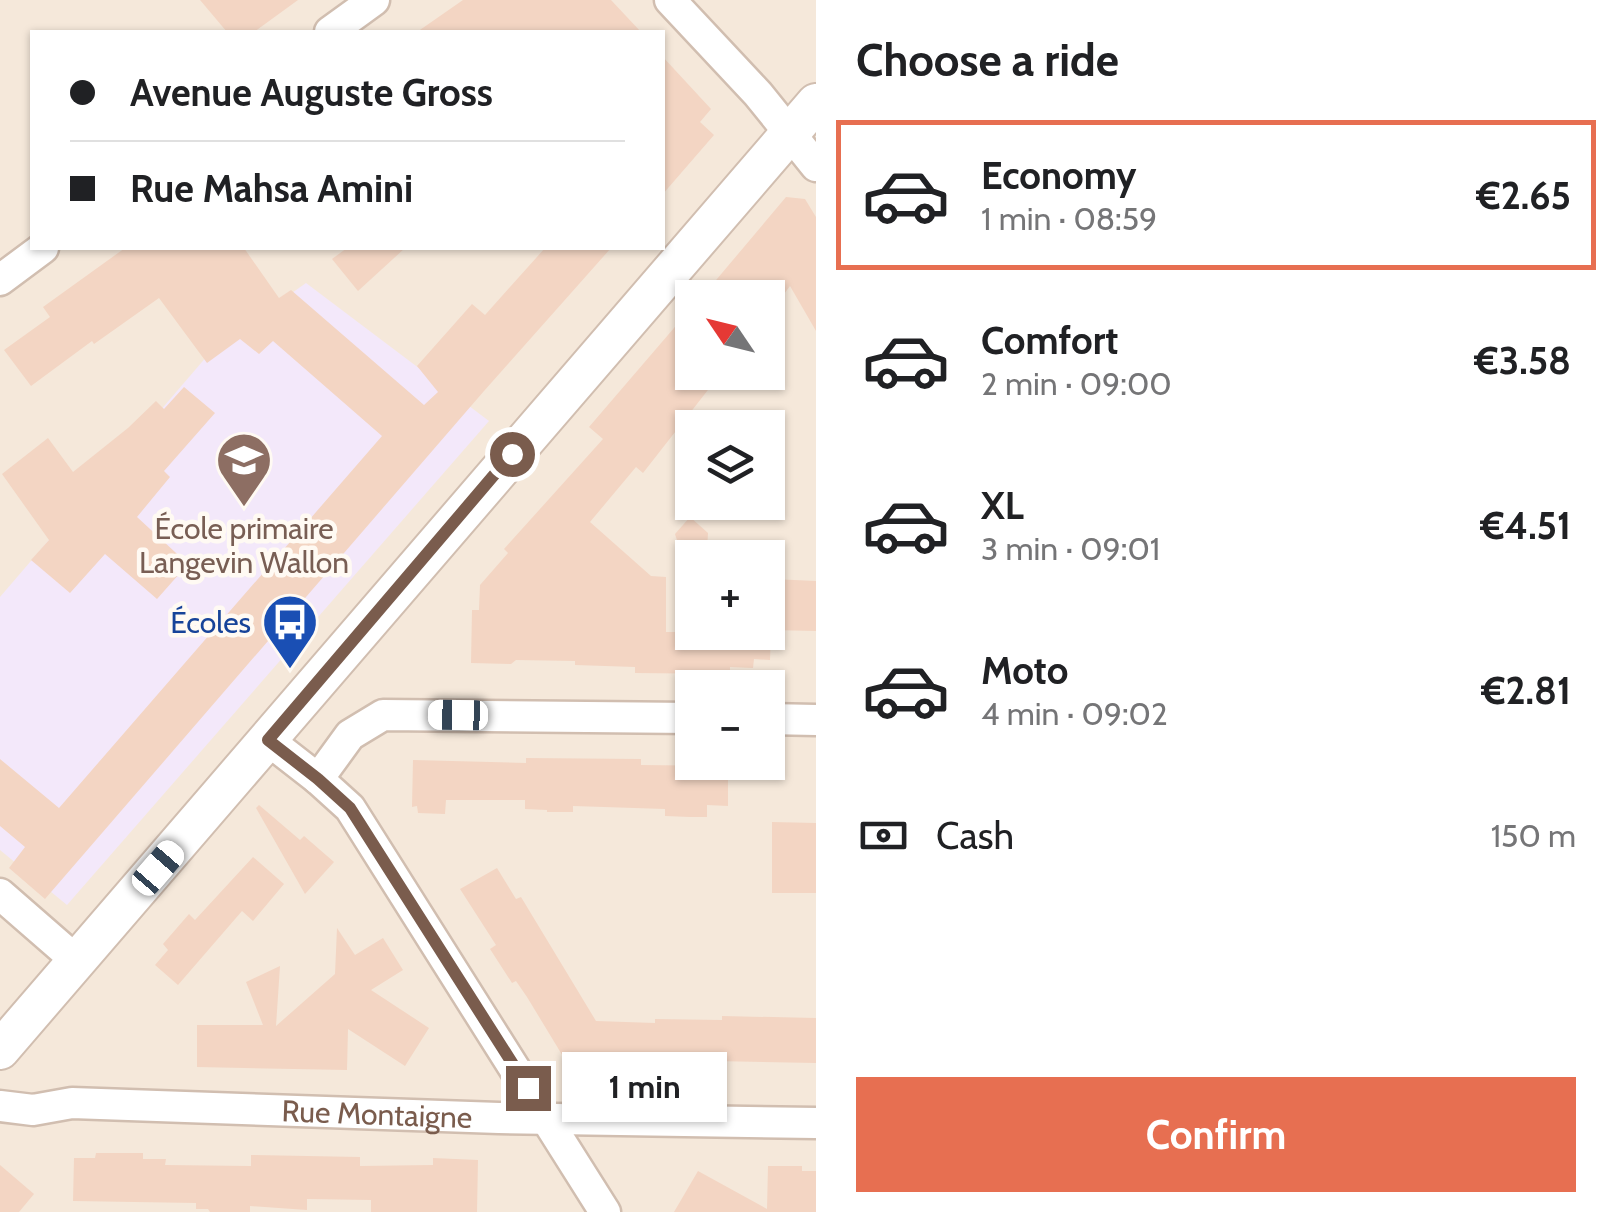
<!DOCTYPE html>
<meta charset="utf-8">
<style>
body{margin:0;font-family:Cabin,sans-serif;background:#f2f2f2;color:#202124;height:100vh;display:flex;flex-direction:column;font-size:38px;white-space:nowrap}
*{box-sizing:border-box;margin:0}
p{font-size:32px;color:#757577}
.icon{flex:none;width:55px;height:55px;fill:none;stroke:currentColor;stroke-width:2;stroke-linecap:round;stroke-linejoin:round}
.map{position:relative;flex:1;overflow:hidden}
.sheet{display:flex;flex-direction:column;background:#fff;width:800px}
.sheet>*{flex:none}
.guide{position:absolute;left:30px;top:30px;width:635px;height:220px;border-radius:0px;box-shadow:0 2px 8px #0004;display:grid;align-content:center;height:220px;padding:0 40px;background:#fff}
.needle{width:65px;rotate:305deg}
.tools{position:absolute;left:675px;top:280px;display:grid;gap:20px}
.tools a{display:grid;place-items:center;width:110px;height:110px;border-radius:0px;background:#fff;box-shadow:0 2px 8px #0004;font-size:50px}
.end{position:absolute;width:45px;height:45px;margin:-22px;border:12px solid #7a5c4d;background:#fff;box-shadow:0 0 0 5px #fff}
.from{border-radius:50%}
.bubble{position:absolute;height:70px;border-radius:0px;background:#fff;box-shadow:0 2px 8px #0004;font-size:32px;font-weight:800;line-height:70px;text-align:center}
.car{position:absolute;width:30px;height:60px;margin:-30px -15px;border-radius:12px;box-shadow:0 0 8px 2px #0007;background:linear-gradient(#fff 24%,#345 0 40%,#fff 0 76%,#345 0 86%,#fff 0)}
.guide b{display:flex;align-items:center;gap:35px;height:95px;font-size:38px}
.guide b+b{border-top:2px solid #e0e0e0}
.guide i{width:25px;height:25px;background:#202124}
ul{padding:0;list-style:none}
li{display:flex;align-items:center;gap:30px;height:150px;margin:0 20px 15px;padding:0 20px;border:5px solid transparent;border-radius:0px}
li div{flex:1}
li b{display:block;font-size:38px}
li em{font-style:normal;font-weight:800}
li.on{border-color:#e76f51}
li>.icon{width:90px;height:90px;stroke-width:1.5}
h2{padding:0 40px;font-size:45px;line-height:120px}
.pay{display:flex;align-items:center;gap:25px;height:110px;padding:0 40px;font-size:38px}
.pay p{margin-inline-start:auto}
.button{display:flex;gap:20px;margin-top:auto;padding:20px 40px}
.button a{flex:1;height:115px;border-radius:0px;background:#e76f51;color:#fff;font-size:40px;font-weight:800;line-height:115px;text-align:center}
main{display:flex;flex:1;min-height:0}
.map>svg:first-child{display:block}
</style>
<main>
<div class="map">
<svg width="816" height="1212" viewBox="0 0 816 1212">
<rect width="100%" height="100%" fill="#fdf6ec"/>
<path fill="#f5e8da" fill-rule="evenodd" d="M0,0h816v1212h-816zM32,32h630v216h-630zM692,298h76v74h-76zM692,428h76v74h-76zM692,558h76v74h-76zM692,688h76v74h-76z"/>
<path fill="#f3e8fa" d="M306,283l183,138 -422,484 -67,-55v-253l214,-249z"/>
<g fill="#f3d5c3">
<path d="M200,0h98l-44,32h-27z"/>
<path d="M463,0h148l30,32h-224z"/>
<path d="M662,56l49,53 -11,13 14,13 -52,60z"/>
<path d="M786,197l19,2 11,18v114l-26,-45 -9,12h-80z"/>
<path d="M125,248h119l35,50 12,-8 133,115 14,-13 -21,-26 55,-62 13,11 60,-67h66l-127,143 -439,508 -36,-31 16,-21 -25,-21v-67l59,49 323,-372 -109,-95 -14,13 -19,-15 -33,24 -48,-65 -65,46 -2,-3 -61,45 -27,-36 46,-33 -7,-10z"/>
<path d="M347,248h58l-47,43 -26,-32z"/>
<path d="M692,307v65h30l-79,101 -7,-6 -46,55 61,54 15,1v55h105l-1,28 -16,-1 -1,9 -23,-1v7l-95,-1v-6l-60,-2v-4l-59,-1 -5,4 -40,-1 1,-53h7l1,-25 28,-32 -4,-4 99,-110 -14,-12z"/>
<path d="M184,387l31,26 -51,58 6,6 -33,40 51,47 -31,35 -52,-45 -35,39 -39,-33 18,-20 -47,-66 46,-36 25,34 55,-44 28,-27 8,8z"/>
<path d="M690,517l18,16 -1,17 -23,12 -9,-28z"/>
<path d="M772,579l44,2v50l-46,-1z"/>
<path d="M526,758l115,1v6l87,1v40l-21,-1v12h-17l-25,-1v-7l-92,-3v6h-26v-2l-22,-1v-9h-79l-1,14 -27,-1 -1,-7 -5,1 1,-47 113,3z"/>
<path d="M259,805l41,35 4,-4 30,26 -29,32 -49,-86z"/>
<path d="M772,822l44,1v70h-44z"/>
<path d="M253,857l31,27 -31,37 -11,-10 -64,74 -23,-20 13,-15 -5,-6 26,-30 6,6z"/>
<path d="M497,868l19,31 5,-2 75,124 59,2v-4l67,1v-4l94,2v45l-102,-2v7l-8,-1 -1,4 -124,-4 -17,-9 -37,-61 -11,-16 -4,2 -22,-34 6,-4 -36,-56z"/>
<path d="M337,928l18,27 28,-17 20,32 -32,20 58,38 -24,38 -57,-37 -1,41 -150,-3v-42h66l-17,-43 34,-16 -4,60 59,-52z"/>
<path d="M96,1153h47v6h23l-1,6 86,1v-11l109,2v9l73,-1v-7l45,2 -1,52h-106v-12l-64,-1v11l-57,-4v6h-40l-2,-3h-12v-6l-123,-2 1,-43h21z"/>
<path d="M0,1165l34,29 -15,18h-19z"/>
<path d="M768,1166h34v5h14v41h-142l24,-41 69,38z"/>
</g>
<g fill="none" stroke-linecap="round" stroke-linejoin="round">
<g stroke="#d1beb0" stroke-width="35">
<g id="minor">
<path d="M670,0l88,94 58,72"/>
<path d="M330,32l44,-32"/>
<path d="M0,280l43,-32"/>
<path d="M768,719l48,1"/>
<path d="M268,740l50,39 32,29 255,404"/>
<path d="M318,779l32,-44 33,-20 309,3"/>
<path d="M0,894l78,68"/>
<path id="s1" d="M0,1106l33,4 39,-7 427,15 317,5"/>
</g>
</g>
<g stroke="#d1beb0" stroke-width="42">
<path id="tertiary" d="M0,1050l816,-947"/>
</g>
<use href="#minor" stroke="#fff" stroke-width="30"/>
<use href="#tertiary" stroke="#fff" stroke-width="38"/>
</g>
<g fill="none" stroke-linecap="round" stroke-linejoin="round">
<path stroke="#7a5c4d" stroke-width="12" d="M512,454l-244,286 50,39 32,29 178,280"/>
</g>
<defs>
<g id="school-pin" transform="scale(2.875)"><path d="M0 17L-7.5 6A9.5 9.5 0 1 1 7.5 6Z" fill="#8d6e63" stroke="#fffaf3"/><path d="M0-5L7-2L0 1L-7-2ZM-4 1L0 2.5L4 1V4Q0 6-4 4Z" fill="#fff"/></g>
<g id="bus-pin" transform="scale(2.875)"><path d="M0 17L-7.5 6A9.5 9.5 0 1 1 7.5 6Z" fill="#1a4fb4" stroke="#fffaf3"/><path d="M-5-6H5V4H4V6H2V4H-2V6H-4V4H-5ZM-3.5-4V0h7V-4ZM-3.5 1.2v1.5H-2V1.2ZM2 1.2v1.5H3.5V1.2Z" fill="#fff"/></g>
</defs>
<g fill-rule="evenodd">
<use href="#school-pin" x="244" y="460"/>
<use href="#bus-pin" x="290" y="622"/>
</g>
<g text-anchor="middle" dominant-baseline="central" stroke-width="9" stroke-linejoin="round" paint-order="stroke">
<g font-size="30" fill="#785e54" stroke="#fffaf3">
<text x="244" y="528">École primaire<tspan x="244" dy="34">Langevin Wallon</tspan></text>
</g>
<g font-size="30" fill="#164399" stroke="#fffaf3" text-anchor="end">
<text x="251" y="622">Écoles</text>
</g>
<g font-size="30" fill="#7a5c4d" stroke="#fffaf3">
<text stroke="none"><textPath href="#s1" startOffset="378">Rue Montaigne</textPath></text>
</g>
</g>
</svg>
<div class="tools">
<a><svg class="needle" viewBox="-14 -14 28 28"><path d="M0-13l5 13h-10z" fill="#e53935"/><path d="M0 13l5-13h-10z" fill="#757577"/></svg></a>
<a><svg class="icon" aria-label="layers" viewBox="0 0 24 24"><path d="M12 4l9 5-9 5-9-5zM3 14l9 5 9-5"/></svg></a>
<a>+</a>
<a>−</a>
</div>
<i class="end from" style="left:512px;top:454px"></i>
<i class="end" style="left:528px;top:1088px"></i>
<div class="bubble" style="left:562px;top:1052px;width:165px">1 min</div>
<i class="car" style="left:458px;top:715px;rotate:271deg"></i>
<i class="car" style="left:158px;top:868px;rotate:41deg"></i>
<div class="guide">
<b><i class="from"></i>Avenue Auguste Gross</b>
<b><i></i>Rue Mahsa Amini</b>
</div>
</div>
<section class="sheet">
<h2>Choose a ride</h2>
<ul>
<li class="on"><svg class="icon" aria-label="car" viewBox="0 0 24 24"><path d="M5 17H2v-5l4-1 3-4h7l3 4 3 1v5h-3M9 17h6M6 11h13"/><circle cx="7" cy="17" r="2"/><circle cx="17" cy="17" r="2"/></svg><div><b>Economy</b><p>1 min · 08:59</p></div><em>€2.65</em></li>
<li><svg class="icon" aria-label="car" viewBox="0 0 24 24"><path d="M5 17H2v-5l4-1 3-4h7l3 4 3 1v5h-3M9 17h6M6 11h13"/><circle cx="7" cy="17" r="2"/><circle cx="17" cy="17" r="2"/></svg><div><b>Comfort</b><p>2 min · 09:00</p></div><em>€3.58</em></li>
<li><svg class="icon" aria-label="car" viewBox="0 0 24 24"><path d="M5 17H2v-5l4-1 3-4h7l3 4 3 1v5h-3M9 17h6M6 11h13"/><circle cx="7" cy="17" r="2"/><circle cx="17" cy="17" r="2"/></svg><div><b>XL</b><p>3 min · 09:01</p></div><em>€4.51</em></li>
<li><svg class="icon" aria-label="car" viewBox="0 0 24 24"><path d="M5 17H2v-5l4-1 3-4h7l3 4 3 1v5h-3M9 17h6M6 11h13"/><circle cx="7" cy="17" r="2"/><circle cx="17" cy="17" r="2"/></svg><div><b>Moto</b><p>4 min · 09:02</p></div><em>€2.81</em></li>
</ul>
<div class="pay"><svg class="icon" aria-label="cash" viewBox="0 0 24 24"><path d="M3 7h18v10H3z"/><circle cx="12" cy="12" r="2"/></svg>Cash<p>150 m</p></div>
<div class="button"><a>Confirm</a></div>
</section>
</main>
